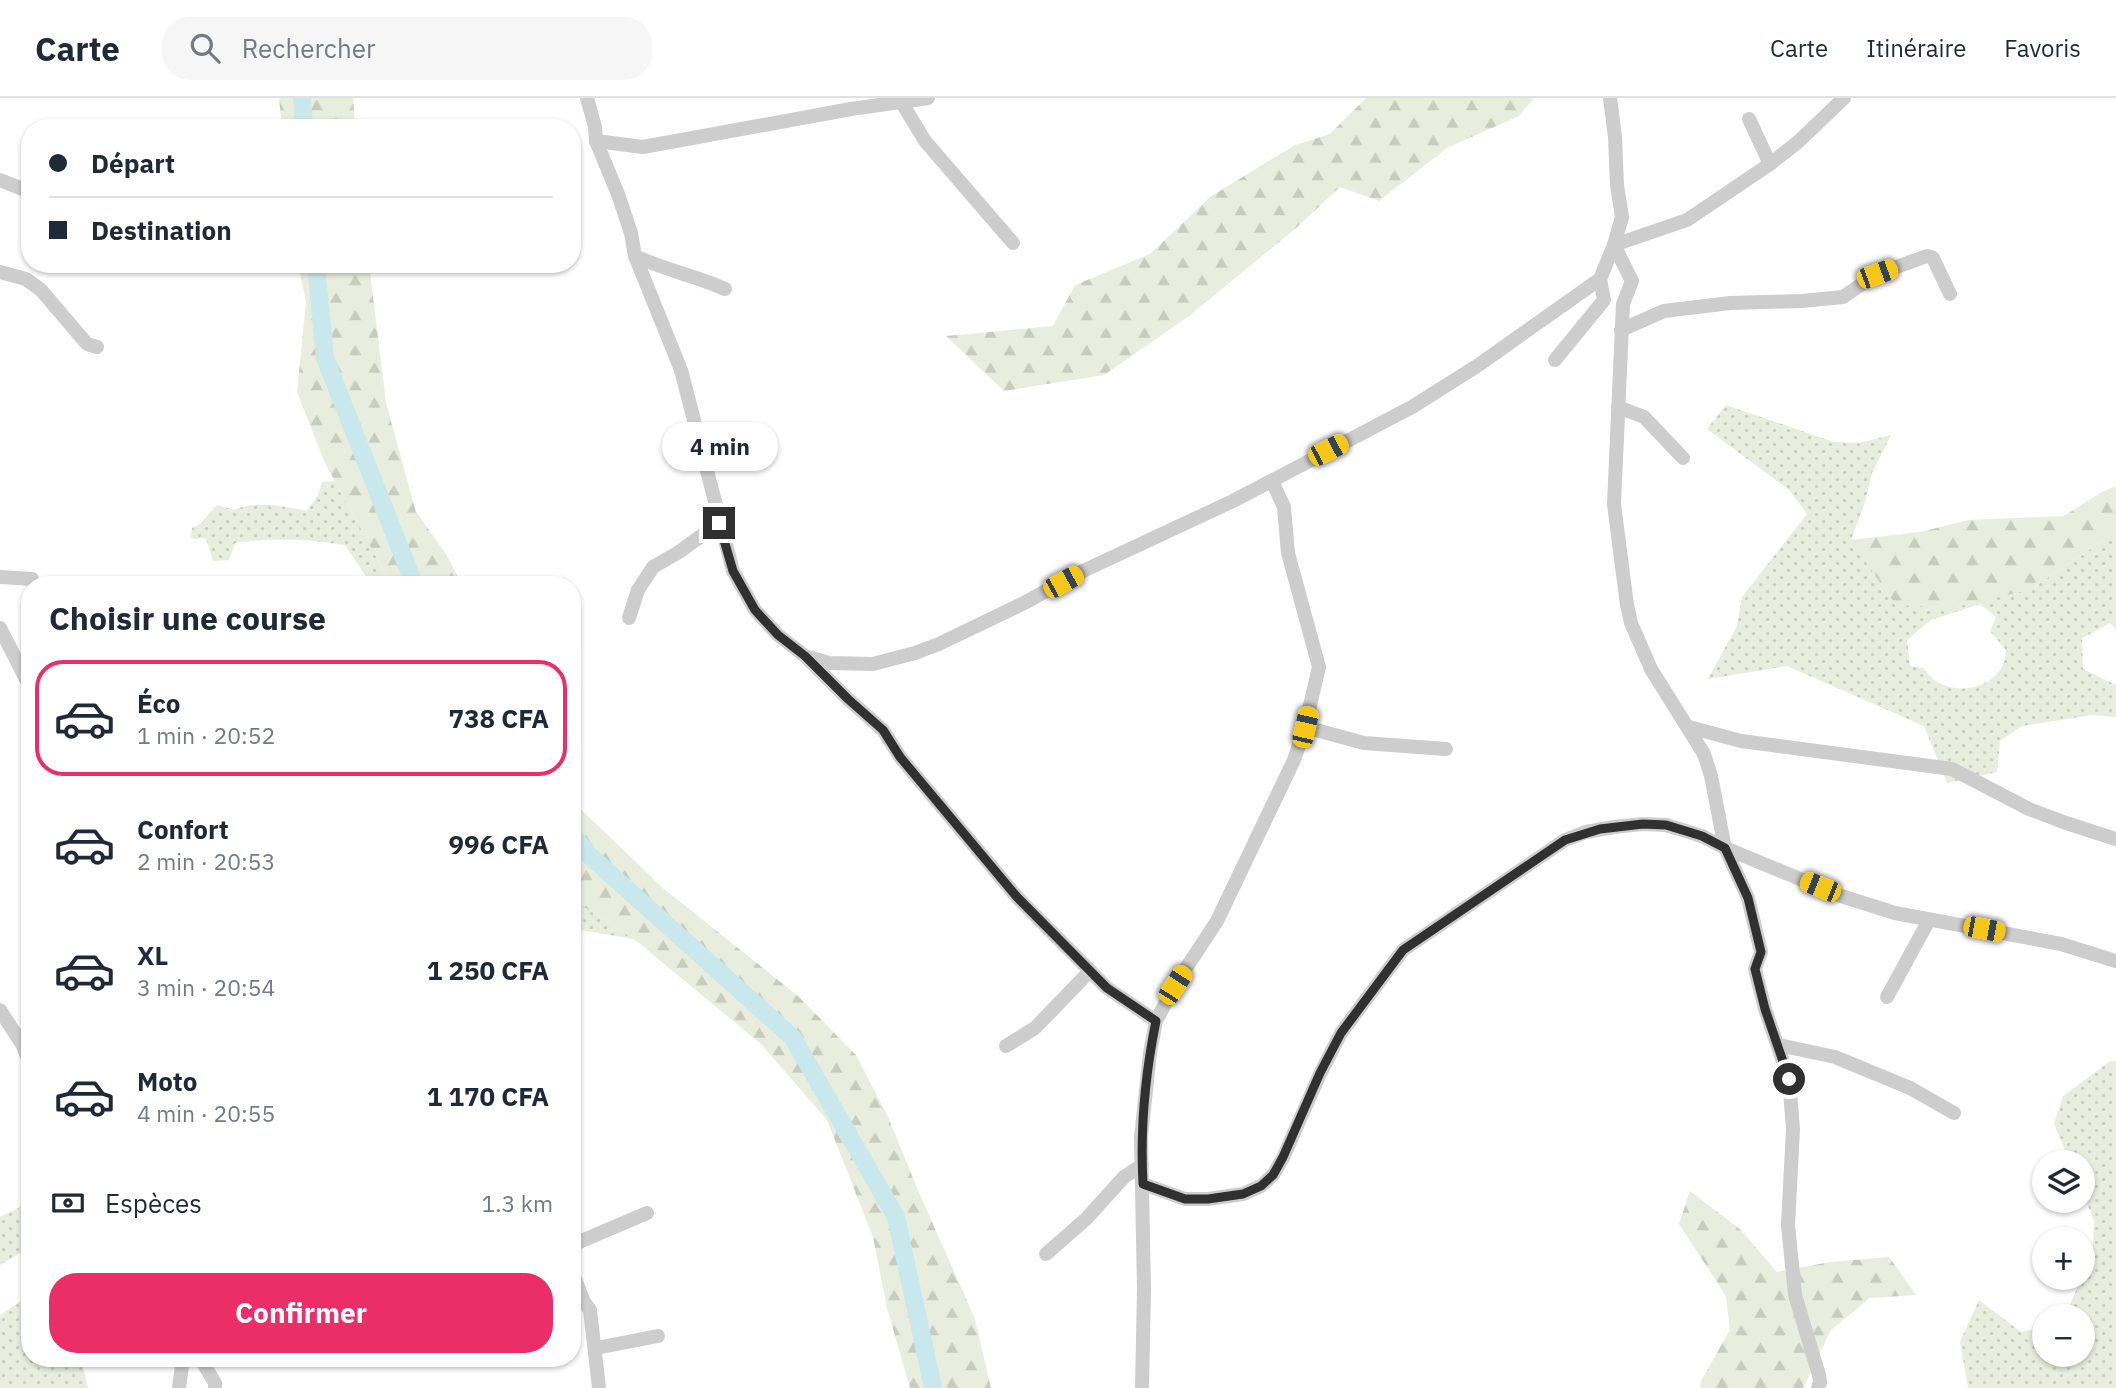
<!DOCTYPE html>
<html lang="fr">
<meta charset="utf-8">
<style>
body{margin:0;font-family:"IBM Plex Sans",sans-serif;background:#f6f6f7;color:#1f2937;height:100vh;display:flex;flex-direction:column;font-size:26px;white-space:nowrap}
*{box-sizing:border-box;margin:0}
p{font-size:23px;color:#747a83}
.icon{flex:none;width:38px;height:38px;fill:none;stroke:currentColor;stroke-width:2;stroke-linecap:round;stroke-linejoin:round}
.map{position:relative;flex:1;overflow:hidden}
.details{position:absolute;left:21px;top:478px;width:560px;height:791px;display:flex;flex-direction:column;background:#fff;border-radius:28px;box-shadow:0 2px 5px #0004}
.details>*{flex:none}
.banner{position:absolute;left:21px;top:21px;width:560px;height:154px;border-radius:28px;box-shadow:0 2px 5px #0004;display:grid;align-content:center;height:154px;padding:0 28px;background:#fff}
.fabs{position:absolute;left:2032px;top:1052px;display:grid;gap:14px}
.fabs a{display:grid;place-items:center;width:63px;height:63px;border-radius:50%;background:#fff;box-shadow:0 2px 5px #0004;font-size:35px}
.end{position:absolute;width:32px;height:32px;margin:-16px;border:9px solid #303030;background:#fff;box-shadow:0 0 0 4px #fff}
.from{border-radius:50%}
.bubble{position:absolute;height:49px;border-radius:24px;background:#fff;box-shadow:0 2px 5px #0004;font-size:23px;font-weight:700;line-height:49px;text-align:center}
.car{position:absolute;width:21px;height:42px;margin:-21px -10px;border-radius:9px;box-shadow:0 0 5px 2px #0007;background:linear-gradient(#f5c518 24%,#345 0 40%,#f5c518 0 76%,#345 0 86%,#f5c518 0)}
.banner b{display:flex;align-items:center;gap:24px;height:66px;font-size:26px}
.banner b+b{border-top:2px solid #e0e1e3}
.banner i{width:18px;height:18px;background:#1f2937}
ul{padding:0;list-style:none}
li{display:flex;align-items:center;gap:21px;height:116px;margin:0 14px 10px;padding:0 14px;border:4px solid transparent;border-radius:28px}
li div{flex:1}
li b{display:block;font-size:26px}
li em{font-style:normal;font-weight:700}
li.selected{border-color:#eb2d68}
li>.icon{width:63px;height:63px;stroke-width:1.5}
h2{padding:0 28px;font-size:32px;line-height:84px}
.pay{display:flex;align-items:center;gap:18px;height:77px;padding:0 28px;font-size:26px}
.pay p{margin-inline-start:auto}
.action{display:flex;gap:14px;margin-top:auto;padding:14px 28px}
.action a{flex:1;height:80px;border-radius:28px;background:#eb2d68;color:#fff;font-size:28px;font-weight:700;line-height:80px;text-align:center}
header{display:flex;align-items:center;gap:42px;box-sizing:border-box;height:98px;padding:0 35px;background:#fff;border-bottom:2px solid #e0e1e3}
header strong{font-size:33px}
nav{display:flex;gap:38px;margin-inline-start:auto;font-size:24px}
.search{width:490px;height:63px;background:#f6f6f7;display:flex;align-items:center;gap:18px;box-sizing:border-box;padding:0 24px;border-radius:28px;color:#747a83;font-size:26px}
.map>svg:first-child{display:block}
</style>
<header>
<strong>Carte</strong>
<div class="search"><svg class="icon" aria-label="search" viewBox="0 0 24 24"><circle cx="10" cy="10" r="6"/><path d="M15 15l6 6"/></svg>Rechercher</div>
<nav><a>Carte</a><a>Itinéraire</a><a>Favoris</a></nav>
</header>
<div class="map">
<svg width="2116" height="1290" viewBox="0 0 2116 1290">
<defs>
<pattern id="grass-dots" width="8" height="8" patternUnits="userSpaceOnUse" patternTransform="scale(1.75)"><rect width="8" height="8" fill="#e9eddd"/><path d="M2 2h.1M6 6h.1" fill="none" stroke="#c8ccbe" stroke-width="1.8" stroke-linecap="round"/></pattern>
<pattern id="forest-firs" width="22" height="20" patternUnits="userSpaceOnUse" patternTransform="scale(1.75)"><rect width="22" height="20" fill="#e9eddd"/><path d="M5 1l3.5 6h-7zM16 11l3.5 6h-7z" fill="#c8ccbe"/></pattern>
</defs>
<rect width="100%" height="100%" fill="#fff"/>
<g fill="url(#grass-dots)" fill-rule="evenodd">
<path d="M1726,307l108,37 25,1 32,-8 -19,38 -7,29 -14,38 45,65 133,-15 87,-58v98l-6,-7 -28,15 1,31 33,16v32l-24,-2 -70,11 -22,15 -3,31 -50,11 -23,-57 -137,-60 -79,13 29,-53 5,-29 65,-83 -18,-24 -82,-61zM1980,506l16,13 -6,14 16,19c-1,6 -1,12 -4,17 -15,27 -62,30 -78,1l-14,-2 -3,-26 24,-20z"/>
<path d="M335,383l56,103h-20l-26,-39c-38,-6 -72,-8 -110,-2l-6,17 -16,1 -7,-23 -15,1 1,-11 8,-4 17,-19 17,5c20,-10 52,-3 73,1l11,-16 4,-13z"/>
<path d="M572,801l62,40 -53,-9 -9,7z"/>
<path d="M2116,963v327h-148l-8,-46 19,-42 42,32 23,-5v27h38v-38h-24l13,-13 22,-54 1,-28 -11,-27 -1,-32h-12l-16,-38 9,-28 46,-34z"/>
<path d="M30,1104v45l-30,18v-48z"/>
<path d="M30,1197v63h41l3,6 9,2 5,22h-88v-73z"/>
</g>
<g fill="url(#forest-firs)">
<path d="M279,0h74l2,30h-73z"/>
<path d="M1366,0h168l-15,18 -72,32 -68,53 -39,-14 -44,41 -107,88 -85,59 -100,16 -58,-55 107,-10 22,-41 75,-31 60,-57 85,-52 35,-11z"/>
<path d="M298,166h71l17,139 30,109 30,42 16,30h-71l-66,-121 -28,-71 9,-90z"/>
<path d="M2116,388v46l-87,58 -77,18 -56,-3 -46,-65 70,-8 49,-12 95,-4 36,-23z"/>
<path d="M572,703l92,88 134,107 58,59 32,62 29,71 58,131 16,69h-81l-23,-80 -14,-71 -46,-117 -66,-76 -127,-105 -62,-40z"/>
<path d="M1690,1093l51,39 36,42 53,-10 59,-5 27,38 -46,3 -39,32 -28,58h-103l1,-7 29,-51 -4,-34 -47,-72z"/>
</g>
<g fill="none" stroke-linecap="round" stroke-linejoin="round">
<g stroke="#c9e8ed" stroke-width="18">
<path d="M302,0l2,30"/>
<path d="M316,166l9,94 89,226"/>
<path d="M572,736l17,21 204,183 103,179 37,171"/>
</g>
<g stroke="#cdcdcd" stroke-width="14">
<path d="M587,0l8,29 1,14 22,53 13,39 4,23 46,114 52,201 22,39 23,25 27,21 24,7 44,1 42,-11 24,-9 85,-41 59,-32 150,-70 179,-94 65,-41 123,-87 14,-34 73,-25 83,-56 28,-22 46,-44"/>
<path d="M1610,0l5,39 2,48 5,32 -8,28 18,36 -9,23 -9,200 13,101 4,18 20,46 53,85 7,22 14,72 23,50 13,54 -6,17 10,40 24,70 4,50 -5,96 7,70 24,80 1,7 -2,6"/>
<path d="M902,5l23,38 88,102"/>
<path d="M1749,21l21,45"/>
<path d="M596,43l47,6 208,-38 77,-11"/>
<path d="M0,82l30,12"/>
<path d="M635,158c30,14 61,20 90,33"/>
<path d="M0,174l26,7 15,11 46,54 10,3"/>
<path d="M1621,232l43,-19 66,-8 72,-2 41,-4 34,-23 50,-18 6,2 17,36"/>
<path d="M1555,262l49,-60 -4,-21"/>
<path d="M1618,309l26,10 39,41"/>
<path d="M0,479l32,2"/>
<path d="M629,520l9,-28 15,-23 26,-15 40,-29"/>
<path d="M0,530l30,59"/>
<path d="M806,559l42,42 35,31 17,27 117,140 90,91 49,33"/>
<path d="M1305,629l59,16 82,6"/>
<path d="M1689,629l52,14 211,28 77,40 37,14 50,16"/>
<path d="M1887,899l42,-77"/>
<path d="M0,912l22,34 8,19"/>
<path d="M1779,947l56,12 75,31 44,25"/>
<path d="M1006,948l29,-18 55,-57"/>
<path d="M1143,1086l42,15h23l35,-5 18,-8 12,-11 10,-17 37,-84 21,-41 62,-83 162,-110 21,-8 28,-5 29,-3 23,1 36,11 23,12 116,48 54,17 166,31 55,17"/>
<path d="M572,1147l75,-32"/>
<path d="M1046,1156l40,-35 38,-42 18,-12"/>
<path d="M572,1173l12,31 6,8 9,78"/>
<path d="M596,1250l62,-12"/>
<path d="M200,1260l15,25v5"/>
<path d="M179,1290l4,-30"/>
<path d="M1142,1290l2,-99 -3,-152 9,-84 6,-32 19,-36 42,-64 77,-161 11,-33 14,-60 -31,-114 -4,-46 -12,-26"/>
</g>
</g>
<g fill="none" stroke-linecap="round" stroke-linejoin="round">
<path stroke="#303030" stroke-width="9" d="M719,425l14,48 22,39 23,25 27,21 43,43 35,31 17,27 117,140 90,91 49,33c-11,54 -16,108 -13,163l42,15h23l35,-5 18,-8 12,-11 10,-18 37,-84 21,-40 62,-83 162,-110 35,-11 43,-5 23,1 36,11 23,12 23,50 13,54 -6,17 10,40 24,70"/>
</g>
</svg>
<div class="fabs">
<a><svg class="icon" aria-label="layers" viewBox="0 0 24 24"><path d="M12 4l9 5-9 5-9-5zM3 14l9 5 9-5"/></svg></a>
<a>+</a>
<a>−</a>
</div>
<i class="end from" style="left:1789px;top:981px"></i>
<i class="end" style="left:719px;top:425px"></i>
<div class="bubble" style="left:662px;top:324px;width:116px">4 min</div>
<i class="car" style="left:1877px;top:176px;rotate:70deg"></i>
<i class="car" style="left:1328px;top:352px;rotate:63deg"></i>
<i class="car" style="left:1063px;top:484px;rotate:61deg"></i>
<i class="car" style="left:1305px;top:629px;rotate:13deg"></i>
<i class="car" style="left:1820px;top:789px;rotate:292deg"></i>
<i class="car" style="left:1984px;top:831px;rotate:101deg"></i>
<i class="car" style="left:1175px;top:887px;rotate:33deg"></i>
<div class="banner">
<b><i class="from"></i>Départ</b>
<b><i></i>Destination</b>
</div>
<section class="details">
<h2>Choisir une course</h2>
<ul>
<li class="selected"><svg class="icon" aria-label="car" viewBox="0 0 24 24"><path d="M5 17H2v-5l4-1 3-4h7l3 4 3 1v5h-3M9 17h6M6 11h13"/><circle cx="7" cy="17" r="2"/><circle cx="17" cy="17" r="2"/></svg><div><b>Éco</b><p>1 min · 20:52</p></div><em>738 CFA</em></li>
<li><svg class="icon" aria-label="car" viewBox="0 0 24 24"><path d="M5 17H2v-5l4-1 3-4h7l3 4 3 1v5h-3M9 17h6M6 11h13"/><circle cx="7" cy="17" r="2"/><circle cx="17" cy="17" r="2"/></svg><div><b>Confort</b><p>2 min · 20:53</p></div><em>996 CFA</em></li>
<li><svg class="icon" aria-label="car" viewBox="0 0 24 24"><path d="M5 17H2v-5l4-1 3-4h7l3 4 3 1v5h-3M9 17h6M6 11h13"/><circle cx="7" cy="17" r="2"/><circle cx="17" cy="17" r="2"/></svg><div><b>XL</b><p>3 min · 20:54</p></div><em>1 250 CFA</em></li>
<li><svg class="icon" aria-label="car" viewBox="0 0 24 24"><path d="M5 17H2v-5l4-1 3-4h7l3 4 3 1v5h-3M9 17h6M6 11h13"/><circle cx="7" cy="17" r="2"/><circle cx="17" cy="17" r="2"/></svg><div><b>Moto</b><p>4 min · 20:55</p></div><em>1 170 CFA</em></li>
</ul>
<div class="pay"><svg class="icon" aria-label="cash" viewBox="0 0 24 24"><path d="M3 7h18v10H3z"/><circle cx="12" cy="12" r="2"/></svg>Espèces<p>1.3 km</p></div>
<div class="action"><a>Confirmer</a></div>
</section>
</div>
